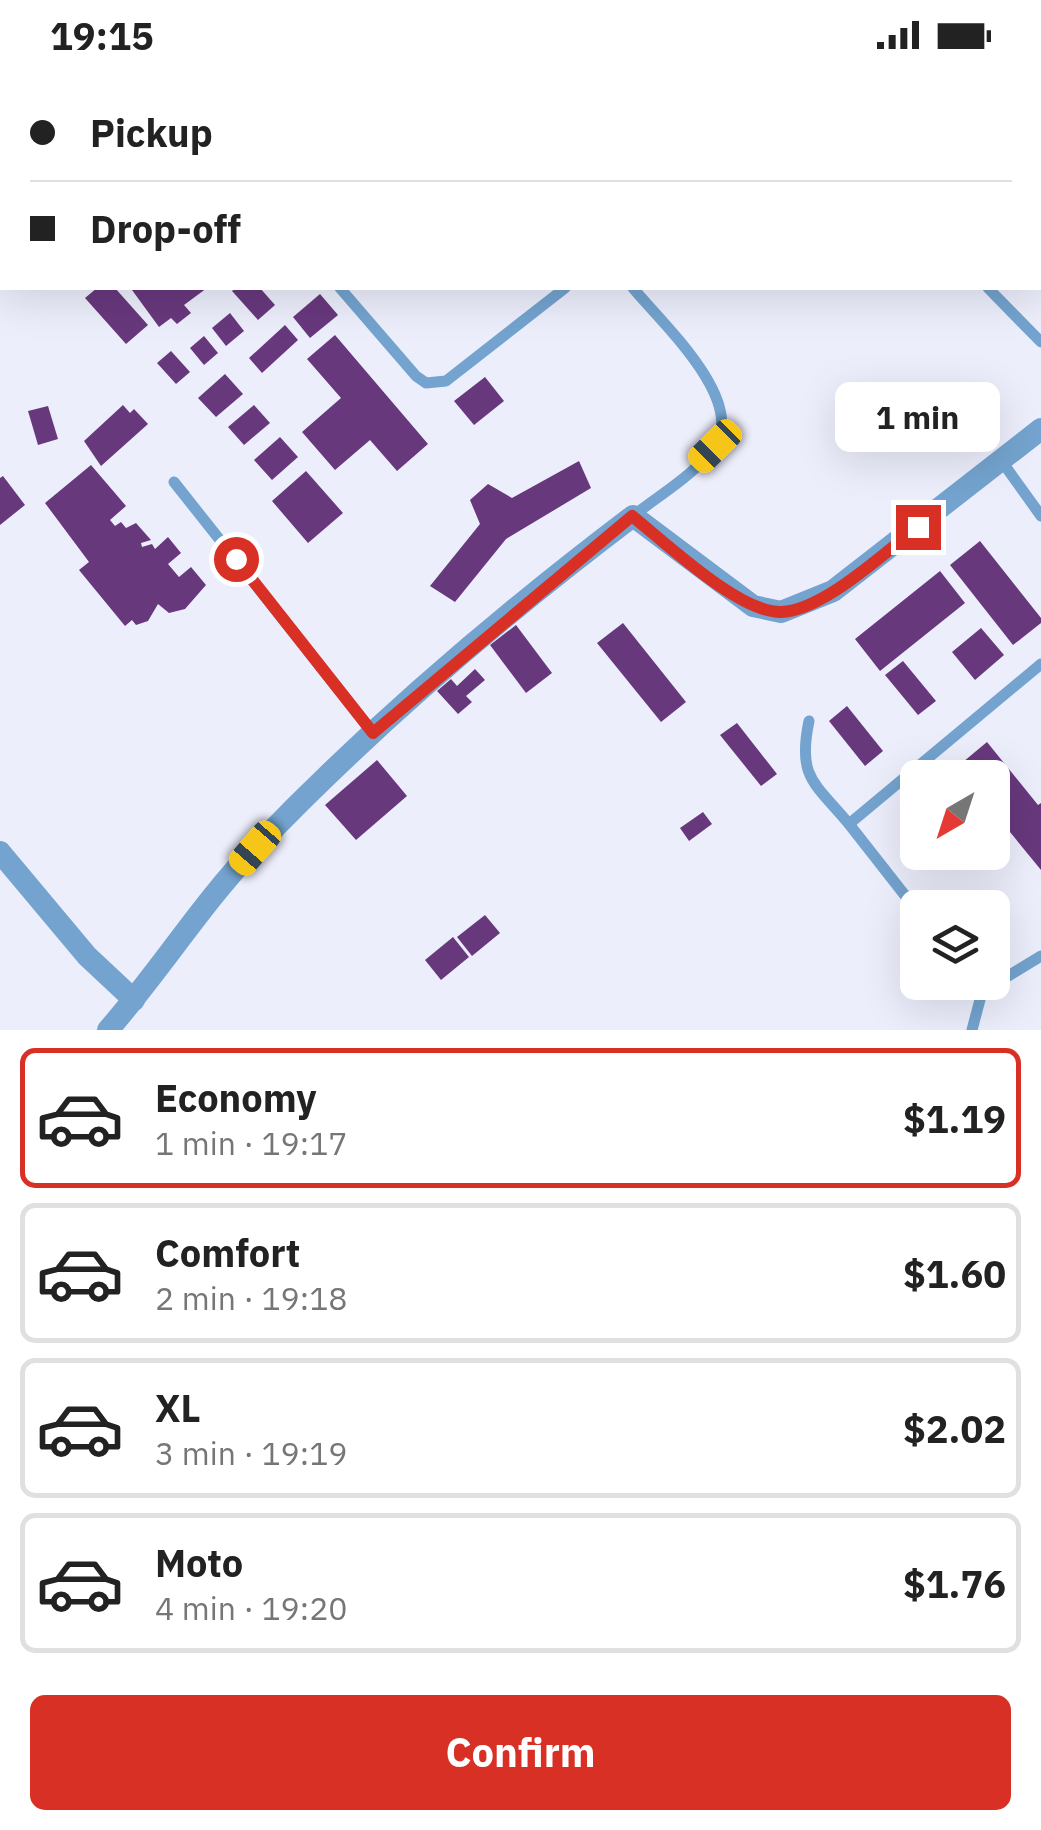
<!DOCTYPE html>
<meta charset="utf-8">
<style>
body{margin:0;font-family:"IBM Plex Sans",sans-serif;background:#f2f2f2;color:#222;height:100vh;display:flex;flex-direction:column;font-size:38px;white-space:nowrap}
*{box-sizing:border-box;margin:0}
p{font-size:32px;color:#767676}
.icon{flex:none;width:55px;height:55px;fill:none;stroke:currentColor;stroke-width:2;stroke-linecap:round;stroke-linejoin:round}
.map{position:relative;height:960px;overflow:hidden}
.side{display:flex;flex-direction:column;background:#fff;flex:1}
.side>*{flex:none}
.top-card{position:absolute;left:0px;top:0px;width:1042px;height:220px;box-shadow:0 10px 40px #0002;display:grid;align-content:center;height:220px;padding:0 30px;background:#fff}
.needle{width:65px;rotate:219deg}
.buttons{position:absolute;left:900px;top:690px;display:grid;gap:20px}
.buttons a{display:grid;place-items:center;width:110px;height:110px;border-radius:15px;background:#fff;box-shadow:0 10px 40px #0002;font-size:50px}
.end{position:absolute;width:45px;height:45px;margin:-22px;border:12px solid #d93025;background:#fff;box-shadow:0 0 0 5px #fff}
.from{border-radius:50%}
.bubble{position:absolute;height:70px;border-radius:15px;background:#fff;box-shadow:0 10px 40px #0002;font-size:32px;font-weight:800;line-height:70px;text-align:center}
.car{position:absolute;width:30px;height:60px;margin:-30px -15px;border-radius:12px;box-shadow:0 0 8px 2px #0007;background:linear-gradient(#f5c518 24%,#345 0 40%,#f5c518 0 76%,#345 0 86%,#f5c518 0)}
.top-card b{display:flex;align-items:center;gap:35px;height:95px;font-size:38px}
.top-card b+b{border-top:2px solid #e0e0e0}
.top-card i{width:25px;height:25px;background:#222}
ul{padding:18px 0 0;list-style:none}
li{display:flex;align-items:center;gap:30px;height:140px;margin:0 20px 15px;padding:0 10px;border:5px solid #e0e0e0;border-radius:15px}
li div{flex:1}
li b{display:block;font-size:38px}
li em{font-style:normal;font-weight:800}
li.active{border-color:#d93025}
li>.icon{width:90px;height:90px;stroke-width:1.5}
.primary-button{display:flex;gap:20px;margin-top:auto;padding:20px 30px}
.primary-button a{flex:1;height:115px;border-radius:15px;background:#d93025;color:#fff;font-size:40px;font-weight:800;line-height:115px;text-align:center}
.status{display:flex;justify-content:space-between;align-items:center;height:70px;padding:0 50px;background:#fff;direction:ltr}
.status svg{height:28px;fill:currentColor}
.map>svg:first-child{display:block}
</style>
<div class="status"><b>19:15</b><svg viewBox="0 0 49 12"><path d="M0 12V9h3v3zM5 12V6h3v6zM10 12V3h3v9zM15 12V0h3v12zM26 1h20v11H26zM47 4h2v5h-2z"/></svg></div>
<div class="map">
<svg width="1041" height="960" viewBox="0 0 1041 960">
<rect width="100%" height="100%" fill="#edeefc"/>
<g fill="#68387d">
<path d="M97,218h18l33,37 -22,19 -41,-46z"/>
<path d="M135,218h72l-23,17 7,8 -14,11 -6,-6 -12,9 -27,-37z"/>
<path d="M236,218h24l15,17 -17,15 -26,-29z"/>
<path d="M320,224l18,21 -28,23 -17,-21z"/>
<path d="M230,243l14,18 -18,15 -14,-18z"/>
<path d="M285,255l13,15 -36,33 -13,-15z"/>
<path d="M335,265l93,109 -31,27 -27,-31 -35,30 -33,-38 39,-34 -34,-39z"/>
<path d="M204,266l14,17 -14,12 -14,-17z"/>
<path d="M171,281l19,21 -14,12 -19,-21z"/>
<path d="M225,304l18,20 -27,23 -18,-19z"/>
<path d="M485,307l19,24 -30,24 -20,-24z"/>
<path d="M123,335l7,8 4,-4 14,15 -47,42 -17,-25z"/>
<path d="M254,335l16,18 -26,22 -16,-18z"/>
<path d="M48,336l10,33 -20,6 -10,-34z"/>
<path d="M280,367l18,20 -26,23 -18,-20z"/>
<path d="M579,391l12,27 -85,51 -51,63 -25,-16 50,-62 -10,-24 18,-16 24,14z"/>
<path d="M91,395l35,41 -16,14 5,6 6,-4 5,6 10,-5 15,17 -10,3 1,4 10,-3 3,5 13,-12 13,16 -13,11 11,13 12,-10 15,18 -21,24 -16,4 -11,-9 -10,17 -12,4 -4,-5 -7,6 -46,-56 10,-8 -44,-59z"/>
<path d="M306,401l37,42 -35,30 -36,-42z"/>
<path d="M3,406l22,29 -25,20v-47z"/>
<path d="M980,471l61,77v5l-28,22 -63,-80z"/>
<path d="M940,501l25,32 -85,68 -25,-32z"/>
<path d="M623,553l63,79 -25,20 -64,-79z"/>
<path d="M516,555l36,48 -26,20 -36,-48z"/>
<path d="M981,558l23,27 -29,25 -23,-28z"/>
<path d="M903,591l33,40 -18,14 -33,-40z"/>
<path d="M475,599l10,11 -19,16 6,6 -14,12 -21,-23 14,-12 6,7z"/>
<path d="M847,636l36,45 -18,15 -36,-45z"/>
<path d="M737,653l40,51 -16,12 -41,-51z"/>
<path d="M987,672l51,63 3,-2v67l-49,-60v-32h-26l-9,-11z"/>
<path d="M377,690l30,36 -51,44 -31,-35z"/>
<path d="M703,742l9,12 -23,17 -9,-13z"/>
<path d="M485,845l15,18 -28,23 -15,-19z"/>
<path d="M453,867l16,20 -28,23 -16,-20z"/>
</g>
<g fill="none" stroke-linecap="round" stroke-linejoin="round">
<g stroke="#73a3ce" stroke-width="11">
<path d="M153,0l2,2"/>
<path d="M794,0l1,2"/>
<path d="M506,2v-2"/>
<path d="M340,218l76,88 10,7 20,-2 119,-93"/>
<path d="M988,218l53,54"/>
<path d="M1003,393l38,53"/>
<path d="M174,412l199,251"/>
<path d="M633,446c26,-21 65,-43 83,-72 28,-46 -55,-122 -83,-156"/>
<path d="M809,651c-12,57 6,62 40,103l192,-160"/>
<path d="M849,754l69,88"/>
<path d="M982,922l59,-36"/>
<path d="M972,960l10,-38 -8,-10"/>
</g>
<g stroke="#73a3ce" stroke-width="22">
<path d="M0,782l87,104 47,44"/>
<path d="M108,960c52,-59 93,-126 148,-183 115,-120 245,-231 377,-331l120,90 28,6 52,-21 208,-162"/>
</g>
</g>
<g fill="none" stroke-linecap="round" stroke-linejoin="round">
<path stroke="#d93025" stroke-width="12" d="M236,489l137,174 259,-217c33,26 107,97 149,96 42,-1 104,-60 137,-85"/>
</g>
</svg>
<div class="buttons">
<a><svg class="needle" viewBox="-14 -14 28 28"><path d="M0-13l5 13h-10z" fill="#e53935"/><path d="M0 13l5-13h-10z" fill="#767676"/></svg></a>
<a><svg class="icon" aria-label="layers" viewBox="0 0 24 24"><path d="M12 4l9 5-9 5-9-5zM3 14l9 5 9-5"/></svg></a>
</div>
<i class="end from" style="left:236px;top:489px"></i>
<i class="end" style="left:918px;top:457px"></i>
<div class="bubble" style="left:835px;top:312px;width:165px">1 min</div>
<i class="car" style="left:715px;top:376px;rotate:225deg"></i>
<i class="car" style="left:255px;top:778px;rotate:221deg"></i>
<div class="top-card">
<b><i class="from"></i>Pickup</b>
<b><i></i>Drop-off</b>
</div>
</div>
<section class="side">
<ul>
<li class="active"><svg class="icon" aria-label="car" viewBox="0 0 24 24"><path d="M5 17H2v-5l4-1 3-4h7l3 4 3 1v5h-3M9 17h6M6 11h13"/><circle cx="7" cy="17" r="2"/><circle cx="17" cy="17" r="2"/></svg><div><b>Economy</b><p>1 min · 19:17</p></div><em>$1.19</em></li>
<li><svg class="icon" aria-label="car" viewBox="0 0 24 24"><path d="M5 17H2v-5l4-1 3-4h7l3 4 3 1v5h-3M9 17h6M6 11h13"/><circle cx="7" cy="17" r="2"/><circle cx="17" cy="17" r="2"/></svg><div><b>Comfort</b><p>2 min · 19:18</p></div><em>$1.60</em></li>
<li><svg class="icon" aria-label="car" viewBox="0 0 24 24"><path d="M5 17H2v-5l4-1 3-4h7l3 4 3 1v5h-3M9 17h6M6 11h13"/><circle cx="7" cy="17" r="2"/><circle cx="17" cy="17" r="2"/></svg><div><b>XL</b><p>3 min · 19:19</p></div><em>$2.02</em></li>
<li><svg class="icon" aria-label="car" viewBox="0 0 24 24"><path d="M5 17H2v-5l4-1 3-4h7l3 4 3 1v5h-3M9 17h6M6 11h13"/><circle cx="7" cy="17" r="2"/><circle cx="17" cy="17" r="2"/></svg><div><b>Moto</b><p>4 min · 19:20</p></div><em>$1.76</em></li>
</ul>
<div class="primary-button"><a>Confirm</a></div>
</section>
